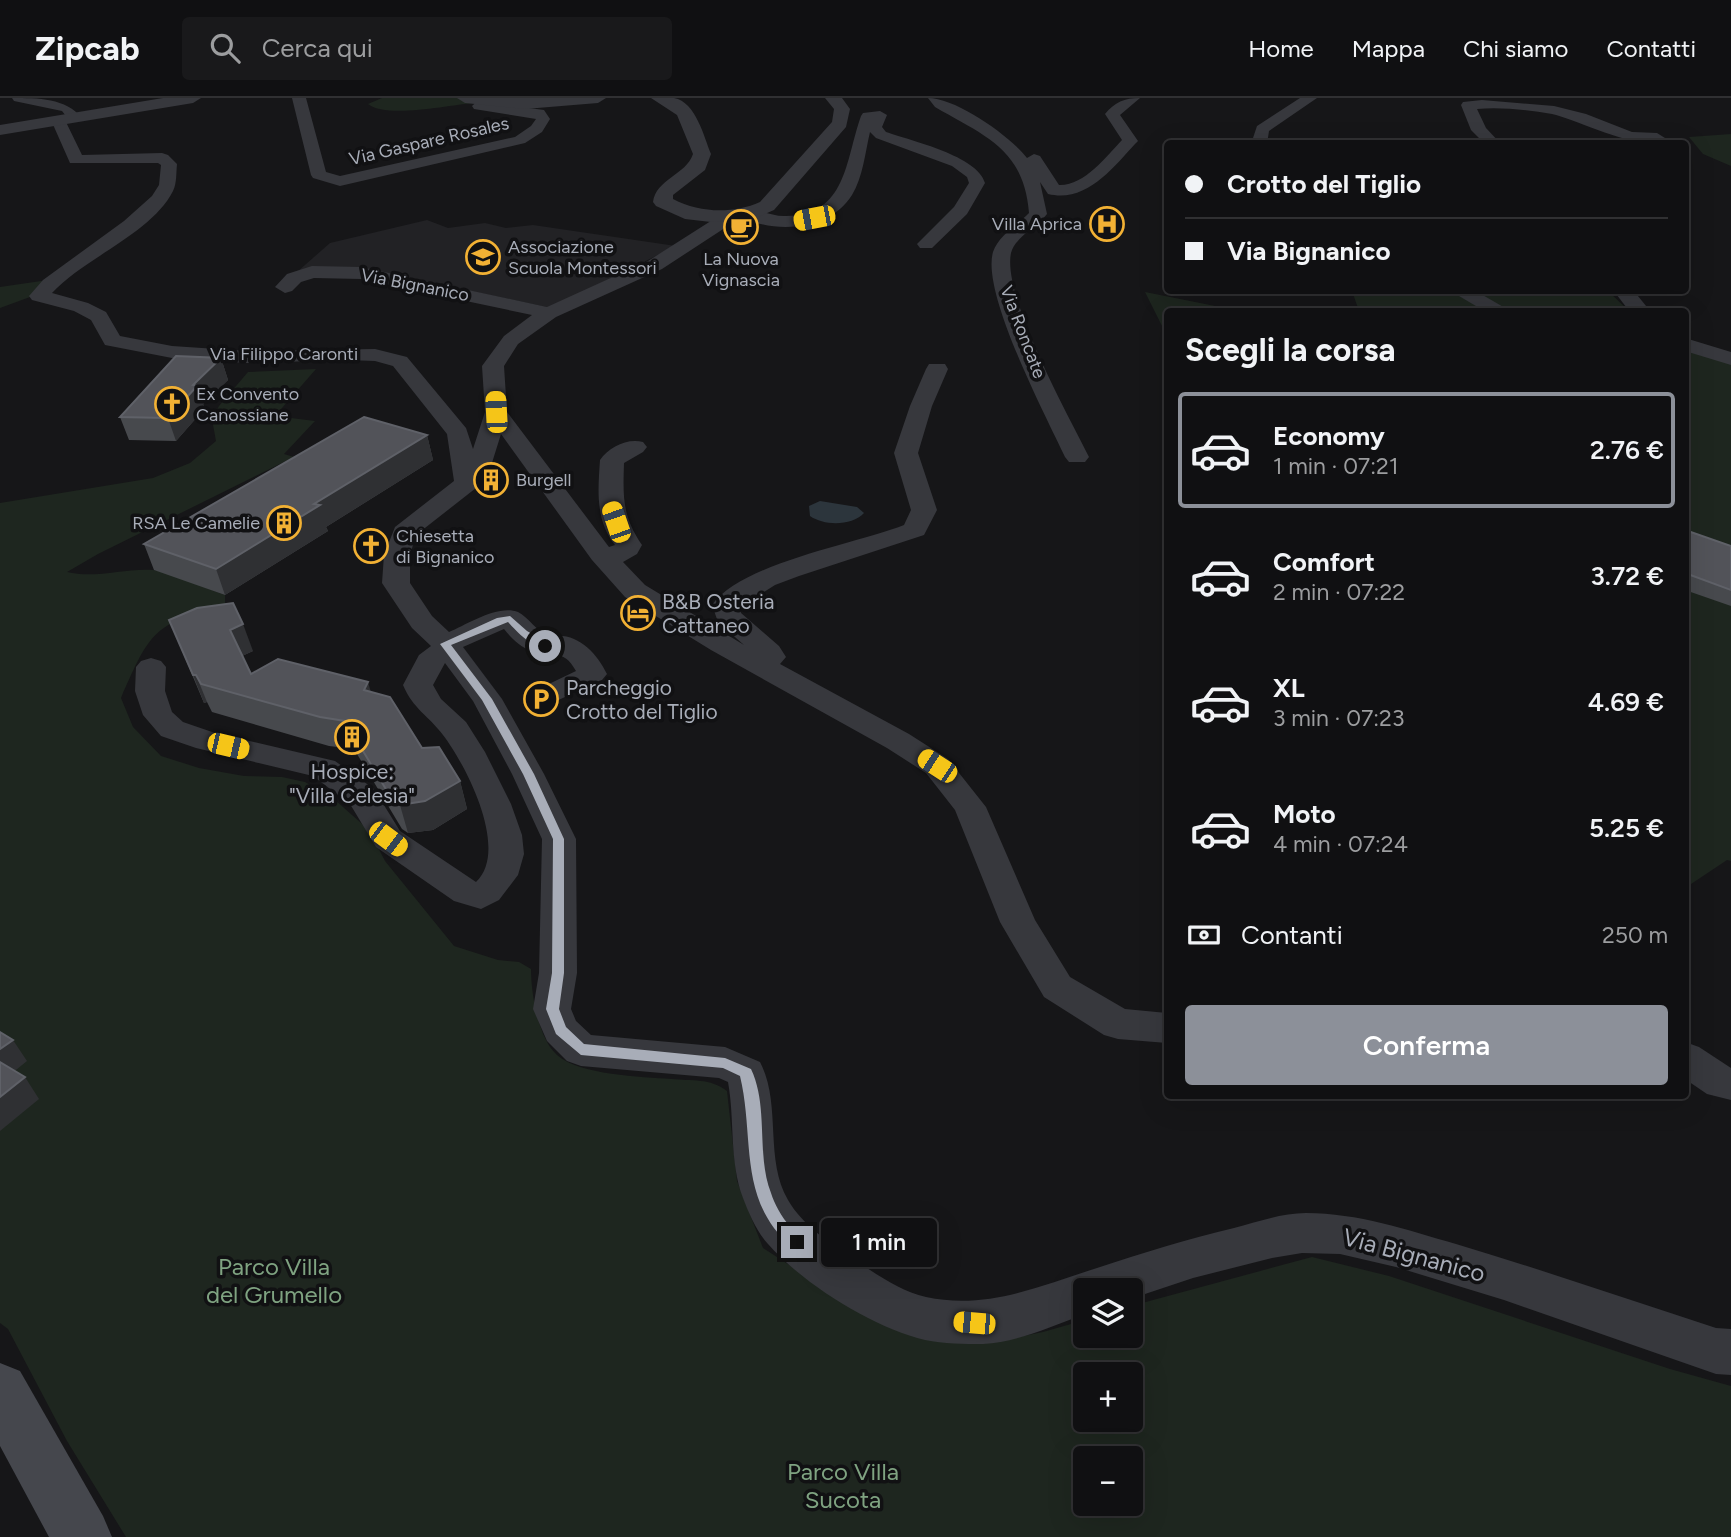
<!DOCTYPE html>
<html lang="it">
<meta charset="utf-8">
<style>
body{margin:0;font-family:Figtree,sans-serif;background:#19191b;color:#f1f3f6;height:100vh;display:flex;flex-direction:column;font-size:26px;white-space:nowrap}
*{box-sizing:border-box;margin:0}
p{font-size:23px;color:#9c9d9f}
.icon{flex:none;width:38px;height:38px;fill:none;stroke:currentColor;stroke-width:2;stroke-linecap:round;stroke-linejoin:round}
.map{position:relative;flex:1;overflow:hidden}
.side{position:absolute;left:1164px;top:210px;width:525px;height:791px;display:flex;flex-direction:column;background:#101012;border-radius:7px;box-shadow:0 7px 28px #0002,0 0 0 2px #303032}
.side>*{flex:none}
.guide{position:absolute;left:1164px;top:42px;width:525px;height:154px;border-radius:7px;box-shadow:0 7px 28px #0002,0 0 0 2px #303032;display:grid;align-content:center;height:154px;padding:0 21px;background:#101012}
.controls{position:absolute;left:1073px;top:1180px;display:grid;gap:14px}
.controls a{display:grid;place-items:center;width:70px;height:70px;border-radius:7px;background:#101012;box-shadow:0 7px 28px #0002,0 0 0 2px #303032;font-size:35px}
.end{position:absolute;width:32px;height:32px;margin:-16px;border:9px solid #a8adb8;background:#111;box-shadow:0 0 0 4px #111}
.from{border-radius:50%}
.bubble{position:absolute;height:49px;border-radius:7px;background:#101012;box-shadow:0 7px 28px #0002,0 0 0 2px #303032;font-size:23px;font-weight:600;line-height:49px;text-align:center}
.car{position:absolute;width:21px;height:42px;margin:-21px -10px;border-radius:9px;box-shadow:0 0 5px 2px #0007;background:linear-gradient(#f5c518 24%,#345 0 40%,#f5c518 0 76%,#345 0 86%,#f5c518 0)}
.guide b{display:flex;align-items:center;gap:24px;height:66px;font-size:26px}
.guide b+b{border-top:2px solid #303032}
.guide i{width:18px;height:18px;background:#f1f3f6}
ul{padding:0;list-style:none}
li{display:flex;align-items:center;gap:21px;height:116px;margin:0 14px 10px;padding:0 7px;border:4px solid transparent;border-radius:7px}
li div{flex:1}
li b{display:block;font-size:26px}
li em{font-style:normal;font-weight:600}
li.selected{border-color:#8c9099}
li>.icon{width:63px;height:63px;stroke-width:1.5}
h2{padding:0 21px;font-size:32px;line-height:84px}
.pay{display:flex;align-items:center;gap:18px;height:77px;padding:0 21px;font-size:26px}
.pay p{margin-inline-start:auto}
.cta{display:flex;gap:14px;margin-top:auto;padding:14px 21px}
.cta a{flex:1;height:80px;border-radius:7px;background:#8c9099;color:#fff;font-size:28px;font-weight:600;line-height:80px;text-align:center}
header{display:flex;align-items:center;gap:42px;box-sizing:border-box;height:98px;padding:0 35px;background:#101012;border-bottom:2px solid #303032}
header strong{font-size:33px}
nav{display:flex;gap:38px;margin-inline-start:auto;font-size:24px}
.search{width:490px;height:63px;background:#19191b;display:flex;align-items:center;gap:18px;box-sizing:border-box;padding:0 24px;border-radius:7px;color:#9c9d9f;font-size:26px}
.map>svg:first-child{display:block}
</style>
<header>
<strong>Zipcab</strong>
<div class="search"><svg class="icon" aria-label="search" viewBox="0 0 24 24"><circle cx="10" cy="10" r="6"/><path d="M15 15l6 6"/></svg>Cerca qui</div>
<nav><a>Home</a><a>Mappa</a><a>Chi siamo</a><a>Contatti</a></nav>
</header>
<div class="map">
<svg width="1731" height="1439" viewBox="0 0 1731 1439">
<rect width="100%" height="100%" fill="#161618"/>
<path fill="#222225" d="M427,122l21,8 37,-5 21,5 27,-3 143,21 -125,62 -183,-39 -71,3 33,-29z"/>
<g fill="#1e261f" fill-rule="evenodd">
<path d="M382,0h77l15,5c-26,2 -87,16 -106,1z"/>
<path d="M1731,36v32l-28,-12 -14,-17z"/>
<path d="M48,182l-18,17 -30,11v-21z"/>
<path d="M1352,193h256l21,20h-270z"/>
<path d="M1145,194l95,19h2l-75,1v24z"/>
<path d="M1685,245l46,12v506l-4,-1 -42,28z"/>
<path d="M316,271l-41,47 40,5 -31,33 10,3 -196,97 -31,18c28,7 58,-4 86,-2 18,2 54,19 72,25v9c-72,21 -74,26 -104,94l12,29 28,29 38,12 45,8 38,1 23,5 30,18 34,30 16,31 69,85 44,14 21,2 12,7c0,24 7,69 26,86 22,20 85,22 114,24 21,2 39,-1 56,12l10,90 26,67 62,40 169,54 49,-10 42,-12v15h45l1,-29 181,-49 77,19 281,93 61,17v151h-1605l-59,-96 -59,-112 -8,-6v-820l153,-25 37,-15 26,-22 -4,-22 7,-13 29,-34zM1085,1276h45v45h-45zM1085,1360h45v45h-45z"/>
</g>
<path fill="#2c353c" d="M820,403l37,6 7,6c-12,13 -40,13 -54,3l-1,-10z"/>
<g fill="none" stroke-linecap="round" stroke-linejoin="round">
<g fill="#37383d" fill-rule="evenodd">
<path d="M12,0c26,0 54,0 70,20l-7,4 -5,-1 -8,-10 -48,-10z"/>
<path d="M292,0h14l20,74 14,4 175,-39 16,-11 5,-7 -62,-10 -2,-3 9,-8h10l1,5 52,7 6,9 -8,13 -17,11 -185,43 -27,-8 -2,-3z"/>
<path d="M928,0c28,0 81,37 99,60l7,-4 6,2 19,29c25,1 47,-28 63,-45l-17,-26c10,-12 19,-16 35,-16l-20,17 18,26 -3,3c-23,25 -49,59 -87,50l-8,-12 7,32c-10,13 -32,23 -36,39 -9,43 57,162 78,204l-4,5h-16l-4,-5c-19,-41 -84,-164 -72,-205 6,-17 24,-27 36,-39 -5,-64 -44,-77 -94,-106z"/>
<path d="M1300,0h17l-48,33 -2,13h-16l6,-18z"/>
<path d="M1482,2l72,6 32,8 46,18 25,1 8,5c-18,18 -88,-19 -113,-24 -24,-4 -50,-7 -75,-5l9,19 15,16h-16l-14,-14 -10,-25 2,-3z"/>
<path d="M880,13l7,4 -5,12 4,5c26,9 92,24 99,51l-18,31 -35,34h-12l-3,-4 37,-37 15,-24 -2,-6 -15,-11 -76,-28 -6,-6c-5,21 -7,45 -18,63 -22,35 -74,39 -109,23l-3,-4 3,-4c13,-3 28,7 43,6 61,-1 59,-55 75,-100l2,-3z"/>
<path d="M58,18l7,4 17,35 80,-2 6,2 9,9c-1,9 0,19 -4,27 -21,42 -90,68 -121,102l36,10 18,9 14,24 52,10 75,5 128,-2 32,8 59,71 7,21 12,-37 -3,-46 22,-30 28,-21 -171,-36 -47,-1 -13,4 -9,9 -7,2 -10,-6 12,-13 25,-8 49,1 186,40 101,-46 77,-49h12l3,4 -3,4 -75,49 -106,48 -38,27 -14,22 3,46 102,135 6,-2c-20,-25 -17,-55 -15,-85 9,-13 27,-22 43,-18l4,5 -4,5 -19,11c-1,34 -2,53 18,82l-5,9 -14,8 22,23 99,60 -26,-23 -6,-17c29,-42 144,-61 192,-80l7,-15 -17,-57 16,-47 16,-37 3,-5h16l3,5 -16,37 -14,47 19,57 -13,25 -125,41 -24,9 -35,22 1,6 38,33 7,11 -6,7 129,70 39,25 38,48 49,113 35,57 55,32 42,4v30l-49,-4 -14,-4 -60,-38 -44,-75 -45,-112 -29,-37 -39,-25 -176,-98 -86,-53 -33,-37 -91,-126 -10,32 -15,22 -60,47 -6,20v28l22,33 17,16c17,-7 49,-28 69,-20 10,5 19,19 30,25 27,-7 48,14 59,37l-5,6 -61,28 -11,-3 -4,-6 4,-6 46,-22c-13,-24 -25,-13 -45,-20 -11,-4 -20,-13 -27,-22l-41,18 39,52 42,75 32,65 1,134 -6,36 5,12 15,14 134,12 35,15c22,42 4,97 28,138 15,26 43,44 67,60 21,14 45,31 71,37 61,13 114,-11 171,-29 45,-15 91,-29 137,-40 23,-6 48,-15 72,-15 52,0 101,17 150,31 87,26 174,56 260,84l15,1v46l-15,-1 -212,-74 -108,-33 -56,-13 -38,-1 -30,5 -79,20 -63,21v-9h-45v24c-33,12 -66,28 -102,30 -19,0 -39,0 -58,-4 -51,-12 -122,-56 -157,-96 -11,-12 -19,-30 -25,-46 -14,-37 -8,-78 -15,-116l-9,-4 -138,-12 -14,-5 -20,-20 -14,-32 6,-36 3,-134 -30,-65 -39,-73 -28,-38 -12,22 8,14 25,23 19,30 26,52 11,31 2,19 -6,21 -19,25 -18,9 -27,-8 -78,-54 -26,-43 -37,-28 -117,-28 -35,-12 -18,-21 -8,-24 1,-24 5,-6 10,-3 10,3 5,6 -1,24 7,21 11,10 32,11 120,28 39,28 26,42 76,51c34,-32 -10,-117 -33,-147 -14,-19 -30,-26 -40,-50l16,-30 12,-9 -19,-18 -30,-45 2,-28 11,-28 59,-46 -7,-47 -54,-68 -18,-5 -27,-1 -101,3 -75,-5 -67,-13 -14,-25 -17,-9 -42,-11 -3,-4 14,-16 81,-59 28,-25 7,-11 2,-20 -3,-2h-88l-19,-43z"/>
<path d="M1449,192h25l38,22h-26z"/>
<path d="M1613,192h20l18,22h-21z"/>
<path d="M1685,240l46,14v13l-46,-14z"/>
<path d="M1685,944l14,5 32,21v32l-24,-6 -22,-15z"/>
</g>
<g fill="#37383d" fill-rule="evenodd">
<path d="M163,0h38l-8,5 -193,32v-10z"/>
<path d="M457,0h149l-8,5 -73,6 -60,-6z"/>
<path d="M651,0c7,0 16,0 23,0 22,4 30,39 37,56l-6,16 -32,25v4c27,14 60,15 87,3l72,-80 2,-13 -9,-11h17l8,11 -4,18 -72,83 -18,8 -45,4 -26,-3 -29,-13 -3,-4c3,-23 33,-27 40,-48l-16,-39z"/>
</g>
<path fill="#45474d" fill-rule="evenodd" d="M0,1265l20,8 83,145 9,21h-63l-49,-91z"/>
</g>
<g fill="#47494d">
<path d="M221,260l7,22 -25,24 2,4 -29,33 -47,-1 -9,-23z"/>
<path d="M427,337l6,25 -107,67 2,4 -103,64 -71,-25 -10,-26z"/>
<path d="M1685,432l46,16v60l-46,-16z"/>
<path d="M169,522l84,31 -11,5 9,18 120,18 51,56 38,33 7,28 -34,21 -25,3 -6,-4 -48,-80 -25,-3 -117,-34 -5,-10 -3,1z"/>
</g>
<g fill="#2f3033">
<path d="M221,260l7,22 -25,24 2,4 -29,33 -8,-23 25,-33z"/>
<path d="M427,337l6,25 -107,67 2,4 -103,64 -9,-26 98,-65z"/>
<path d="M243,526l10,27 -13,6 -10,-27z"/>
<path d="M193,577h3l11,27 -3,1z"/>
<path d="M368,584l8,28 -12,-20z"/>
<path d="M460,683l7,28 -34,21 -25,3 -8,-28z"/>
<path d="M13,942l14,21 -21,17 -6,-8v-21z"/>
<path d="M25,979l14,22 -39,32v-34z"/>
</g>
<g fill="#525359" stroke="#5f6168" stroke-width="2">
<path d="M176,258l45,2 -28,27 4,1 -29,32 -48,-1z"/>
<path d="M364,319l63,18 -113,69 6,1 -104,64 -72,-25z"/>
<path d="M1685,432l46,16v44l-46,-17z"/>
<path d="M233,505l10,21 -13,6 21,44 27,-15 90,23 -4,8 26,7 32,51 17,-1 21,34 -35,20 -25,4 -7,-4 -48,-80 -25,-4 -119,-33 -5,-9h-3l-24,-55 28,-12z"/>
<path d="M0,934l13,8 -13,9z"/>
<path d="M0,964l25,15 -25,20z"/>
</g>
<path fill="#a8adb8" d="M510,518l17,15 22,13v4c-16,1 -31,-15 -41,-26l-57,23 41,54 42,75 30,65v134l-5,36 7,18 18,17 141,14 26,11c18,38 5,85 20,124 3,10 11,25 19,33 5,6 11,9 15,16l-2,5h-11c-55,-47 -37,-109 -52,-171l-17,-8 -142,-13 -25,-21 -10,-25 6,-36 1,-134 -30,-65 -41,-74 -42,-56 57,-26z"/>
<defs>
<g id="hospital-ring" transform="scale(1.75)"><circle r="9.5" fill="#111113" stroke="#f2b134" stroke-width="1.5"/><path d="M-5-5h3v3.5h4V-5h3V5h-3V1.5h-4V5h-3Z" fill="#f2b134"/></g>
<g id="cafe-ring" transform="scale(1.75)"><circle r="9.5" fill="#111113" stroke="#f2b134" stroke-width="1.5"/><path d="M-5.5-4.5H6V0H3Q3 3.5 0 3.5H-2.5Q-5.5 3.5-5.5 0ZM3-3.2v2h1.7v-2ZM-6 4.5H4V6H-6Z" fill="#f2b134"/></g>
<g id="school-ring" transform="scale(1.75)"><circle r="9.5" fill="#111113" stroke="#f2b134" stroke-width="1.5"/><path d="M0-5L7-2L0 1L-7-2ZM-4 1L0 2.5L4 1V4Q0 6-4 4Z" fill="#f2b134"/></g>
<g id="church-ring" transform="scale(1.75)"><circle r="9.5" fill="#111113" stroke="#f2b134" stroke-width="1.5"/><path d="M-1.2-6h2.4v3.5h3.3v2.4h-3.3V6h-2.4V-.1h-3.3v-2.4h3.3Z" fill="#f2b134"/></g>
<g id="building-ring" transform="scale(1.75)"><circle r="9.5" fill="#111113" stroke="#f2b134" stroke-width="1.5"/><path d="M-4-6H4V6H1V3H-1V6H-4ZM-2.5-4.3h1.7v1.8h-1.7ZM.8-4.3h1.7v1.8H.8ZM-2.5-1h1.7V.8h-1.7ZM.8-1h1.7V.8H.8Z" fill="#f2b134"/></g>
<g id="hotel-ring" transform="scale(1.75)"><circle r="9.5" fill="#111113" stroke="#f2b134" stroke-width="1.5"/><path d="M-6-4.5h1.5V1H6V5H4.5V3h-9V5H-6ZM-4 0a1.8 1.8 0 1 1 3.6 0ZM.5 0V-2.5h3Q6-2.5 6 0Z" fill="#f2b134"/></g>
<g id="parking-ring" transform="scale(1.75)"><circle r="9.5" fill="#111113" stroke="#f2b134" stroke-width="1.5"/><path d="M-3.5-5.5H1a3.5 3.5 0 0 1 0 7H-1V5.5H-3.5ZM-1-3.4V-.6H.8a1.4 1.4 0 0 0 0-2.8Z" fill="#f2b134"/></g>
</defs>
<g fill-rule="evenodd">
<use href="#hospital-ring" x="1107" y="126"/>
<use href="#cafe-ring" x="741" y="129"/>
<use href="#school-ring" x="483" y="159"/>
<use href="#church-ring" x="172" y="306"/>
<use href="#building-ring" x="491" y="382"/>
<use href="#building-ring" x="284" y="425"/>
<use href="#church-ring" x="371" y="448"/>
<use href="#hotel-ring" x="638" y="515"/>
<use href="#parking-ring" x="541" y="601"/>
<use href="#building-ring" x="352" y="639"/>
</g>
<g text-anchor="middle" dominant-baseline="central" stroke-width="7" stroke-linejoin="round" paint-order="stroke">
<g font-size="18" fill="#a8adb8" stroke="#111113">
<text transform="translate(429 43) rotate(-13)">Via Gaspare Rosales</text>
<text transform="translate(415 187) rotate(11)">Via Bignanico</text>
<text transform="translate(1023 234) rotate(69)">Via Roncate</text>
<text x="284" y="256">Via Filippo Caronti</text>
</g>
<g font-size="18" fill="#a8adb8" stroke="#111113" text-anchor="start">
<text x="1082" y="126" text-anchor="end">Villa Aprica</text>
<text x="508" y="149">Associazione<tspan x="508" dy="21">Scuola Montessori</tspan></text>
<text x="741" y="161" text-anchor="middle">La Nuova<tspan x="741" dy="21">Vignascia</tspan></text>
<text x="196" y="296">Ex Convento<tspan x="196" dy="21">Canossiane</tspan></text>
<text x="516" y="382">Burgell</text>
<text x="260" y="425" text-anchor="end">RSA Le Camelie</text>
<text x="396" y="438">Chiesetta<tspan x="396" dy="21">di Bignanico</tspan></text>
</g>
<g font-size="21" fill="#a8adb8" stroke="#111113" text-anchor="start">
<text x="662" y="503">B&amp;B Osteria<tspan x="662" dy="24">Cattaneo</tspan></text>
<text x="566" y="589">Parcheggio<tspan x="566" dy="24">Crotto del Tiglio</tspan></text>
<text x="352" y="673" text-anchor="middle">Hospice:<tspan x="352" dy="24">"Villa Celesia"</tspan></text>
</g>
<g font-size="24" fill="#a8adb8" stroke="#111113">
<text transform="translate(1414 1157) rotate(15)">Via Bignanico</text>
</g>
<g font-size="24" fill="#7fa381" stroke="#111113">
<text x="274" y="1168">Parco Villa<tspan x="274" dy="28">del Grumello</tspan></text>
<text x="843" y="1373">Parco Villa<tspan x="843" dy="28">Sucota</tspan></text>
</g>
</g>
</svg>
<div class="controls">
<a><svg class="icon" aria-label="layers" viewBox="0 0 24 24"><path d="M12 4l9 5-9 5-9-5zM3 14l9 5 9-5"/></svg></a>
<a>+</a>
<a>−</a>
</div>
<i class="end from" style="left:545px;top:548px"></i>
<i class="end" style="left:797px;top:1144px"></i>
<div class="bubble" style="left:821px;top:1120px;width:116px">1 min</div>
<i class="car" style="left:814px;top:120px;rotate:259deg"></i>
<i class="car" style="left:496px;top:314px;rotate:357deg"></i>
<i class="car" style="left:616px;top:424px;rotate:341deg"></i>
<i class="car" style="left:228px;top:648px;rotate:103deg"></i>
<i class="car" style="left:937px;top:668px;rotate:303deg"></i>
<i class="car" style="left:388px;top:741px;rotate:127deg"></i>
<i class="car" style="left:974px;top:1225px;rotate:275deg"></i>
<div class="guide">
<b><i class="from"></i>Crotto del Tiglio</b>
<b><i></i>Via Bignanico</b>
</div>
<section class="side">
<h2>Scegli la corsa</h2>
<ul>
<li class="selected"><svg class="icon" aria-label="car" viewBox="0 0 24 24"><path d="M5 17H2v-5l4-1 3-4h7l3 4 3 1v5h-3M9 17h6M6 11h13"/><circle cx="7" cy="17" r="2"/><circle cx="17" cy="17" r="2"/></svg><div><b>Economy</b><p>1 min · 07:21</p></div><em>2.76 €</em></li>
<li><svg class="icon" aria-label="car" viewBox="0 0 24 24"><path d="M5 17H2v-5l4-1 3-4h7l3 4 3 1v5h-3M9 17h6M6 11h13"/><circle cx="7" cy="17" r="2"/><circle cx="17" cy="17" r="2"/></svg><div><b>Comfort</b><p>2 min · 07:22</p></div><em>3.72 €</em></li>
<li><svg class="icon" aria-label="car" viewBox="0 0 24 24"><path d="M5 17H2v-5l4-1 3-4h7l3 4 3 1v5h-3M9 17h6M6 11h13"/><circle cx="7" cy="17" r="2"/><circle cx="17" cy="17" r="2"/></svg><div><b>XL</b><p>3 min · 07:23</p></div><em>4.69 €</em></li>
<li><svg class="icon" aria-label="car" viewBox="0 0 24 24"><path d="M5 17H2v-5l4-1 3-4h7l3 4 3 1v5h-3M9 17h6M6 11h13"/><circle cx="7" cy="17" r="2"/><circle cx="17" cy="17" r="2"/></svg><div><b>Moto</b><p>4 min · 07:24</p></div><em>5.25 €</em></li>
</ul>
<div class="pay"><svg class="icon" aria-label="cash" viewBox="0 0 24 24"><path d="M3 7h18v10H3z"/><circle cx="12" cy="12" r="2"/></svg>Contanti<p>250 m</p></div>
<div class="cta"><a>Conferma</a></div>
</section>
</div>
